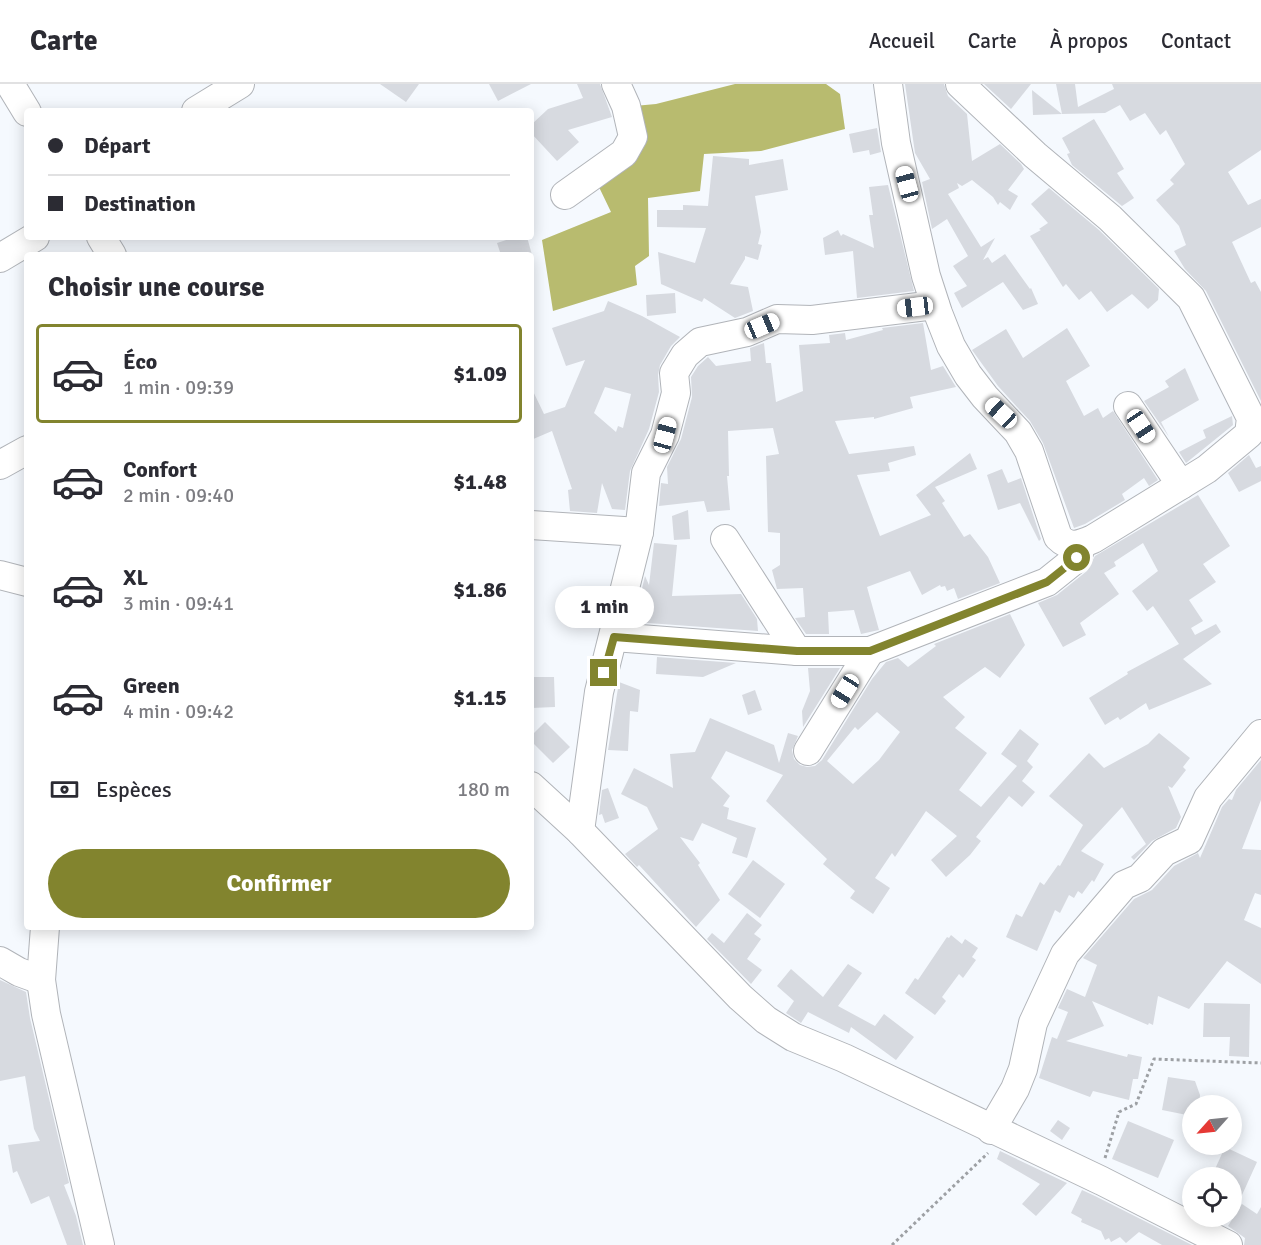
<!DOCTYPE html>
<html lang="fr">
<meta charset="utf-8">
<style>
body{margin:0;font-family:Signika,sans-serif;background:#f7f7f7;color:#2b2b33;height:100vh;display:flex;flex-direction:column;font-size:22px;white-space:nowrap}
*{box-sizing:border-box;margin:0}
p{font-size:20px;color:#7c7c81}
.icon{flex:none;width:33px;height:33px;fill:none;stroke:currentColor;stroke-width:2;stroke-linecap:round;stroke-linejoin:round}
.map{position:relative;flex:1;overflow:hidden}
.sheet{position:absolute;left:24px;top:168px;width:510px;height:678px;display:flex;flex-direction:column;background:#fff;border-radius:6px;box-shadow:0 3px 15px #0003}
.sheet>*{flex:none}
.top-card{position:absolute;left:24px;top:24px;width:510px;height:132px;border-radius:6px;box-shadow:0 3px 15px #0003;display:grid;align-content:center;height:132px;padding:0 24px;background:#fff}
.needle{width:39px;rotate:243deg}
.controls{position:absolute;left:1182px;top:1011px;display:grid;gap:12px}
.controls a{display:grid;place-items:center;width:60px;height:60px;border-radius:50%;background:#fff;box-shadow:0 3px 15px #0003;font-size:30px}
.end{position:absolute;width:27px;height:27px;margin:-14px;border:8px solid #82842e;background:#fff;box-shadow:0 0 0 3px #fff}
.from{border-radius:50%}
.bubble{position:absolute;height:42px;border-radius:21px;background:#fff;box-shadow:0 3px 15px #0003;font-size:20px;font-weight:700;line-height:42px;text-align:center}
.car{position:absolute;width:18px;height:36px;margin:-18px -9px;border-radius:8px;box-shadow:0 0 4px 2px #0007;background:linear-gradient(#fff 24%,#345 0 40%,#fff 0 76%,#345 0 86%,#fff 0)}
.top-card b{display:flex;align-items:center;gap:21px;height:57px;font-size:22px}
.top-card b+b{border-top:2px solid #e1e1e2}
.top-card i{width:15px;height:15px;background:#2b2b33}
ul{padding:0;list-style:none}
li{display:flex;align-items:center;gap:18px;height:99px;margin:0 12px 9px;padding:0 12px;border:3px solid transparent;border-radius:6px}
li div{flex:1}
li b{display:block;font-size:22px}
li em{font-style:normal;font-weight:700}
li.on{border-color:#82842e}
li>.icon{width:54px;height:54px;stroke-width:1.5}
h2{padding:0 24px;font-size:27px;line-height:72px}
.pay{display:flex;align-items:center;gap:15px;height:66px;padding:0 24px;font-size:22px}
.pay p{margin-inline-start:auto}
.action{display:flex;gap:12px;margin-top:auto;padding:12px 24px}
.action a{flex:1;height:69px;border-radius:36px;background:#82842e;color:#fff;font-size:24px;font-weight:700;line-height:69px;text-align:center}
header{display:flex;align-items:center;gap:36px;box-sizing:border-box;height:84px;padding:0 30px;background:#fff;border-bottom:2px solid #e1e1e2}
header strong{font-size:28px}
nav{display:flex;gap:33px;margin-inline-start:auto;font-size:21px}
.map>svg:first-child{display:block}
</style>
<header>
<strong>Carte</strong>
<nav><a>Accueil</a><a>Carte</a><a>À propos</a><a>Contact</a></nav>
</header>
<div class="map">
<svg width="1261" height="1161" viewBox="0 0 1261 1161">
<rect width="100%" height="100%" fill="#f5f9fe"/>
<path fill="#b8bb6f" d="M735,0h91l14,10 5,35 -84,22 -57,3 -4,37 -52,7 1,58 -14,10 2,19 -84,26 -11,-71 69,-28 -13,-27 36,-79 22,-2z"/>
<g fill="#d7dae0" fill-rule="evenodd">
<path d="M380,0h39l-13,18z"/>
<path d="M489,0h42l-33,17z"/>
<path d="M577,0h23l12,33 -44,13 11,12 -22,19 -26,-28v-8l17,-16 35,-11z"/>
<path d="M905,0h39l4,12 19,18 5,47 28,-17 21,20 3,5 -16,21 10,6 -8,14 -10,-8 -2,3 -5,-8 -21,-17 -10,6 -5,-3 2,5 -11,6 33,53 14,-9 -12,22 5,-3 4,6 13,-9 25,35 1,-1 7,16 -15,6 -20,-28 -41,26 -8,-15 13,-7 -14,-20 15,-10 -21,-37 -15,10 -10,-47 8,-3 -15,-26z"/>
<path d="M984,0h47l-20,25z"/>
<path d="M1056,0h19l3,23 36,-18 -2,-5h149v66l-33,22 20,33 13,-6v28l-29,15 19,41 4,-2 6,11v109l-55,-110 -21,-22 -11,-18 12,-6 -7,-19 -23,-26 18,-16 -4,-4 15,-16 -19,-34 -6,5 -15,-22 -15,8 -10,-16 -15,8 -43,1z"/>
<path d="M1032,6l30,24 -29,1z"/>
<path d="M1094,35l30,50 -7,4 17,25 -12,8 -50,-41 -5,-11 3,-1 -8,-15z"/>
<path d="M877,44l4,24 -11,3 -1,-5 -16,3 -4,-19z"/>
<path d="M713,72l36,3v6l34,-6 5,31 -33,6 6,36 -3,12 4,1 -4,15 -13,-4v3l-15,25 18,3 5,24 -18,7 -31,-20 -2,4 -41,-18 -3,-32 37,11 11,-35 -49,-1v-17h26v-5l25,1z"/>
<path d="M888,101l26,106 -57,7 -4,-47 -28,4 -2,-17 15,-8 3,6 2,-2 31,14 -5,-33h4l-4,-28z"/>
<path d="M1049,104l50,42 60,59 -1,11 -10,9 -16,-15 -25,18 -16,-21 -12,9 -13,-16 -3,3 -33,-51 11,-6 -2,-1 9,-6 -17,-19z"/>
<path d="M515,153h12l5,18h-31l-4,-12z"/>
<path d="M675,209l1,20 -29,3 -1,-21z"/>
<path d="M608,217l34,15 38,21 -9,9 -11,19 -2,10 1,17 -10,37 -19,42 -5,39 -13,-1 -10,-26 -5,30 -27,-2 -2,-21 4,-1 -20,-58 -21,9v-53l13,27 21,-7 20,-47 -19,6 -14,-38 52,-17zM605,303l26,7 -8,34 -5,-2 -2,6 -22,-19z"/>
<path d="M923,239l8,47 12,-4 13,21 -46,10 3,11 -39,11v-2l-39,4 14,33 65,-8 2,9 -28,8 2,8 -33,4 23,61 51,-21 -15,-20 54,-42 7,16 -42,18 10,14 -3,2 22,34 6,-3 18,23 12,26 -42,16 -4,-11 -7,3 -2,-5 -4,1 -1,-2 -18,10 -12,-24 -43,16 12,43 -18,4 -7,-24 -26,2 1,22h-23l-11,-16 10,-1 -2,-29 -26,1 -5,-19 8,-5v-32l-12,-1 -2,-76 13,-2 -6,-26 -45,3 1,45h-2l3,34 -23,2 -3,-11 -45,5 2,-23 7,1 -1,-17 14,-28 11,-42 -1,-20 7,-11 10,-9 8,9 35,-5 -1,-13 14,-5 2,20h5l5,39 27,-11 -4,-46 31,-2 -1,-8 16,-2 1,7 37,-10 -1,-2z"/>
<path d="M1067,244l23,38 -24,15 18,35 14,-8 5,10 10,-7 45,69 -9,6 -5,-8 -22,16 3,6 -40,24 -11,4 -31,-85 -13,-22 -32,-35 -26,-36 34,-21 17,29z"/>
<path d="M1185,284l14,32 -38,22 8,15 -25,-36 25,-14 -4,-6z"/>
<path d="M1232,332l1,9 -47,38 -7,-11 27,-14 -3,-8z"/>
<path d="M1249,371l7,13 5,-2v15l-22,11 -11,-19z"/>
<path d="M1002,385l6,14 13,-5 20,61 -2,2 -19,-38 -22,7 -11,-35z"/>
<path d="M1198,411l32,51 -27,18 13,18 -27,18 14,21 -12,7 4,7 21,-11 5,8 -38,27 29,25 -63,26 -3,-7 -26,17 -2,-3 -13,8 -16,-27 39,-24 -1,-2 52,-28 -26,-38 -6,5 -15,-20 26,-20 -15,-28 -29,19 2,4 -12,7 15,21 -39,29 6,12 -23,12 -25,-44 19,-8 30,-24 8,-15z"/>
<path d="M688,426l2,29 -16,1 -2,-24z"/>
<path d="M654,459l23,2 -5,51 69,-2 16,25 1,12 -124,-9 11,-46 4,9z"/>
<path d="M1010,530l15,31 -25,33 -15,-11 -42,30 22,20 -10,11 32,25 -28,37 22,17 36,-41 -16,-12 19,-25 19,15 -12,17 6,6 -11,14 13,11 -13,15 -13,-11 -33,41 5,4 -11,14 -24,22 -15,-17 26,-24 -31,-25 -31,46 -3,-4 -17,25 15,10 -17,26 -23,-16 5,-7 -32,-27 4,-5 -61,-58 17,-26 -57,-24 -15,27 19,18 -7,10 6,2 -2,11 29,9 -9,30 -15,-5 5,-15 -35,-15 -9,18 -13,-4 20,26 -2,2 22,35 -24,27 -57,-62 -2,2 -12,-13 33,-25 -11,-22 -26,-13 13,-26 39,20 -3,-34 25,-2 15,-34 64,27 5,18 9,-30 10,3 -6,14 2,9 6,6 7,2 8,-1 7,-6 50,-81 14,-17 12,-4 10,9 28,-21 -2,-2zM877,628l23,20 -21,28 -26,24 -26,-23 28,-34 3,3z"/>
<path d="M657,573l79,6 -33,14 -47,-3z"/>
<path d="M808,584h32l-37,59 -1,-16 8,-20z"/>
<path d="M531,593h23l1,30 -24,1z"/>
<path d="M619,598l21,8 -2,22 -8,-1 -2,40 -20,-1z"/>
<path d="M755,606l7,20 -14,5 -6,-20z"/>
<path d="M545,638l25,25 -17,16 -22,-22v-5z"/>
<path d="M1159,649l31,25 -7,9 3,3 -14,18 -4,-2 13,31 -5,11 -24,13 -18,19 -3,-3 15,-13 -24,-37 -41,44 23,13 -10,18 -2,-2 -10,14 -4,-3 -4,7 -5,-3 -9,18 -5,-3 -18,41 -31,-14 10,-23 6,3 18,-35 4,3 14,-20 2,1 23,-41 -34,-29 40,-43 15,15 44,-24z"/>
<path d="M1261,676v40l-19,49 19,1v45l-6,-2 -11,27 17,8v56l-34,-23 -38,48 -31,-13 -5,29 -4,-2 -1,2 -56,-24 12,25 -38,15 61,16 1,-3 14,3 -4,22h-5l-4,21 -36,-9 -3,6 -51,-19 13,-41 5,2 11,-27 -10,-4 9,-19 18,8 12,-32 -14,-7 51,-59 18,-9 22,-24 24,-13 2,5 22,-51 7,-8 3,1 4,-10z"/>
<path d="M608,704l11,30 -14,5 -3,-9 -3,1 3,-25z"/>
<path d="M753,776l32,24 -25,34 -32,-24z"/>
<path d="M747,829l15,12 -8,9 7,5 -14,20 15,11 -11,14 -44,-45 5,-6 12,10z"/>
<path d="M951,851l11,9 3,-5 13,9 -6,9 4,3 -13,18 -4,-4 -17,23 4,4 -11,14 -30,-22 10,-15 3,2 29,-43 2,1z"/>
<path d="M848,880l14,9 -24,33 37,20 9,-12 30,23 -18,23 -45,-33 -2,6 -41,-21 -7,11 -15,-10 8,-12 -17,-15 14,-17 32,28z"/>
<path d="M0,896l26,12 4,26 39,165 -5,2 12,31 7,29h-16l-18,-49 -18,8 -14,-33 -4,2 -5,-28 32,-4 -6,-12 -9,-53 -25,5z"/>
<path d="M1204,919l46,1 -1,53 -20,-1 1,-19h-27z"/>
<path d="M1168,993l27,4 5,14 -1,11h-7v10l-30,-6z"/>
<path d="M1058,1036l12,8 -8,12 -12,-9z"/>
<path d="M1128,1037l46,19 -16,38 -46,-19z"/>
<path d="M1225,1063l32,15 -25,55v-39h-21z"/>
<path d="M1000,1067l67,32 -31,33 -14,-12 18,-20 -43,-25z"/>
<path d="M1082,1106l13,6 97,49h-30l-23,-13 -13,11 -6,-6 -9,5 -2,-4 -4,2 -4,-9 -20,-9 1,-3 -11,-6z"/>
<path d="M1242,1120l15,10 4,-7v38h-17l1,-7 -17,-12z"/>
</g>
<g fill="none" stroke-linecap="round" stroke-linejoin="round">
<g stroke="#b1b4b9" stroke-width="30">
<g id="minor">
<path d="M10,0l17,28"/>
<path d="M888,0l8,59 30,133 12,37 13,33 17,29 17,22 33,35 11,19 29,86c12,12 21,8 35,2l114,-70 42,-35 2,-16 -60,-120 -81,-80 -75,-63 -75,-71"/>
<path d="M196,27l44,-27"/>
<path d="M565,111l59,-42 9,-16 -7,-31 -10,-22"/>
<path d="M101,153l11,18"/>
<path d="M0,174l35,-21"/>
<path d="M1128,322l53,79"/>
<path d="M0,381l27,-15"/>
<path d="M531,441l108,7 -40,160 -19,139"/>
<path d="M639,448l7,-59 19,-38 11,-42 -2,-20 11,-18 15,-13 47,-10 30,-13 35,1 123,-15"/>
<path d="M725,455l72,112"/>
<path d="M0,491l27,7"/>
<path d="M614,553l183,14h73l177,-69 30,-24 5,-14"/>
<path d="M808,667l62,-100"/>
<path d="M531,702l49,45 160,166 26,23 27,17 51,21 258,123 126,64"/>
<path d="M45,843l-4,53 5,34 54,231"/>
<path d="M0,877l19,11 22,8"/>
<path d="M991,1046l24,-41 8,-20 10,-46 32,-69 59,-69 16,-7 24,-26 25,-12 19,-42 53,-64"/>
</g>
</g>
<g stroke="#9da0a4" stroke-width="3" stroke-dasharray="3 3" stroke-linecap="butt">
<path d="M1105,1074l14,-46 17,-8 18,-45 107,4"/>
<path d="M892,1161l96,-92"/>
</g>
<use href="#minor" stroke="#fff" stroke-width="28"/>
</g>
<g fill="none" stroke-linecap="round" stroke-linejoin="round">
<path stroke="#82842e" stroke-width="8" d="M604,589l10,-36 183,14h73l177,-69 30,-24"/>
</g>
</svg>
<div class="controls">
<a><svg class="needle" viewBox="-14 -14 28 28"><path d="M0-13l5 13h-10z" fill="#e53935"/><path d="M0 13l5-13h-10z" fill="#7c7c81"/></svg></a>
<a><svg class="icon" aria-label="locate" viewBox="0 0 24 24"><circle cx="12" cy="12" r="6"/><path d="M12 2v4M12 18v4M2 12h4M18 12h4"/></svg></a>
</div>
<i class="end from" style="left:1077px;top:474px"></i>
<i class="end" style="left:604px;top:589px"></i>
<div class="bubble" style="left:555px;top:502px;width:99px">1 min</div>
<i class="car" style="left:907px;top:100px;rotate:345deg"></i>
<i class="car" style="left:915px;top:223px;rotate:263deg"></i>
<i class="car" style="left:762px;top:242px;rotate:67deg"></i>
<i class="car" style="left:1001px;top:329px;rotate:313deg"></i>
<i class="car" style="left:1141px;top:342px;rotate:146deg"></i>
<i class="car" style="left:665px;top:351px;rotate:15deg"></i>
<i class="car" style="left:845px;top:607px;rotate:212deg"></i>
<div class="top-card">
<b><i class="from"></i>Départ</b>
<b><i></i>Destination</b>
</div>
<section class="sheet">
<h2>Choisir une course</h2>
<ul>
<li class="on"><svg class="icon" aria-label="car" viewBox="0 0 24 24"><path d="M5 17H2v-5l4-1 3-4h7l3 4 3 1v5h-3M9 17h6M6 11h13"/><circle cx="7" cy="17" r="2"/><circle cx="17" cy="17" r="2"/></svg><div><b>Éco</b><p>1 min · 09:39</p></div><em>$1.09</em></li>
<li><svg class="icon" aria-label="car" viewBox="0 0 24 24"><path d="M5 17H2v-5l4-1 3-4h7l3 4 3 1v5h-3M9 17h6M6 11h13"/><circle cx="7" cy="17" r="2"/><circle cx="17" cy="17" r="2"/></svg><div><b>Confort</b><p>2 min · 09:40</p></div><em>$1.48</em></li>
<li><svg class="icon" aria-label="car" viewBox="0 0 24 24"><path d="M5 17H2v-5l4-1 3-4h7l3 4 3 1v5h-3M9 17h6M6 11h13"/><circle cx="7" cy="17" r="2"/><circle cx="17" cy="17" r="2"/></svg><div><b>XL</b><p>3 min · 09:41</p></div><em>$1.86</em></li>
<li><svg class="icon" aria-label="car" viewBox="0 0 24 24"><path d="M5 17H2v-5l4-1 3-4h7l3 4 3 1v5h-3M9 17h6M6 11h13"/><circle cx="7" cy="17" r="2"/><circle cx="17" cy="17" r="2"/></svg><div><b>Green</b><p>4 min · 09:42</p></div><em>$1.15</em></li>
</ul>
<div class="pay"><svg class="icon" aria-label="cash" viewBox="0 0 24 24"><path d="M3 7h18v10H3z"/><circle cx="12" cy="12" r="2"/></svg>Espèces<p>180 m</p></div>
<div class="action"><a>Confirmer</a></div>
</section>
</div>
